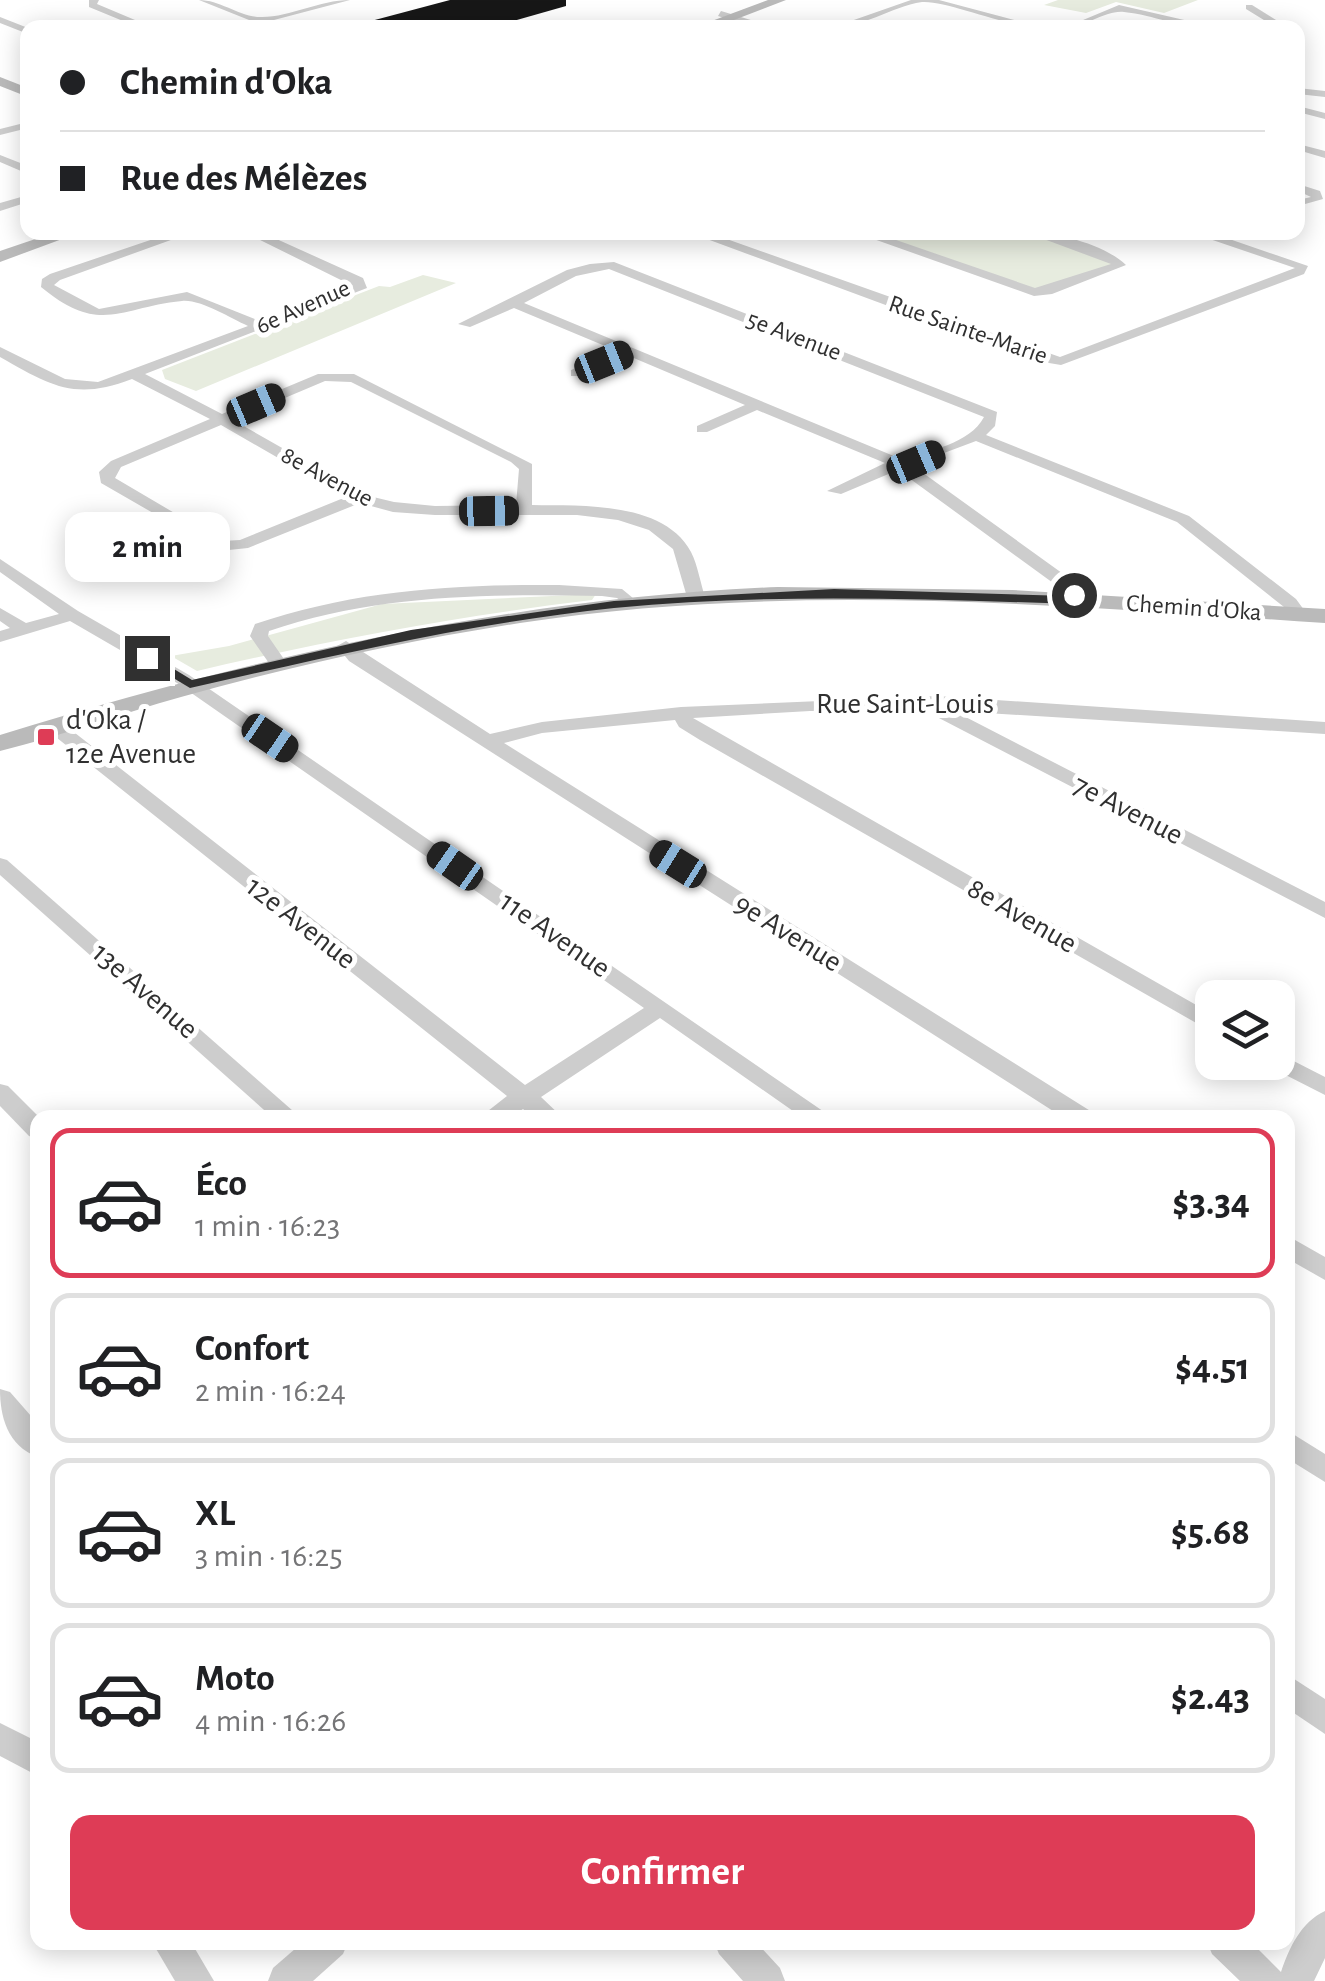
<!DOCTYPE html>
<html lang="fr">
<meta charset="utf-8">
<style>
body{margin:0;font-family:"Alegreya Sans",sans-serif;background:#f2f2f2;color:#202124;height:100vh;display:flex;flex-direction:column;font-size:38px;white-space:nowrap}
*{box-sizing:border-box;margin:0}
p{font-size:32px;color:#757577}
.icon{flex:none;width:55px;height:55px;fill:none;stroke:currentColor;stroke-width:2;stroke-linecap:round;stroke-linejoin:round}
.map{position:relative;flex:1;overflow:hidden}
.details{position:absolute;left:30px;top:1110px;width:1265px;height:840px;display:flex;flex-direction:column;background:#fff;border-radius:20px;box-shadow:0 5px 25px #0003}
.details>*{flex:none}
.top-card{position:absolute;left:20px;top:20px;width:1285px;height:220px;border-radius:20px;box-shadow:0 5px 25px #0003;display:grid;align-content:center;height:220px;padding:0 40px;background:#fff}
.buttons{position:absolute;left:1195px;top:980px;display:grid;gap:20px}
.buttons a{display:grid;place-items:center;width:100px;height:100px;border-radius:20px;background:#fff;box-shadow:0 5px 25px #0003;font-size:50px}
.end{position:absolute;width:45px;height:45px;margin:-22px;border:12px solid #303030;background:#fff;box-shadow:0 0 0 5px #fff}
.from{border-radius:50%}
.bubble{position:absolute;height:70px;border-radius:20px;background:#fff;box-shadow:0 5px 25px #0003;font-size:32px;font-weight:700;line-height:70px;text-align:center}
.car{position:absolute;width:30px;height:60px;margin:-30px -15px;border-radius:12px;box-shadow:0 0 8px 2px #0007;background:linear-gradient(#222 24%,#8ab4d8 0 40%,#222 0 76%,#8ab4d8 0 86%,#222 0)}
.top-card b{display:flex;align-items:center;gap:35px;height:95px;font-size:38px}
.top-card b+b{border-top:2px solid #e0e0e0}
.top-card i{width:25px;height:25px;background:#202124}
ul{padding:18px 0 0;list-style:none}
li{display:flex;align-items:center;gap:30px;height:150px;margin:0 20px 15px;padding:0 20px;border:5px solid #e0e0e0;border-radius:20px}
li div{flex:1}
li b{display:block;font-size:38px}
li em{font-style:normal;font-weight:700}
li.on{border-color:#de3c56}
li>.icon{width:90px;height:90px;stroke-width:1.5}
.primary-button{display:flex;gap:20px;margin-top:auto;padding:20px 40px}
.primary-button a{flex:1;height:115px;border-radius:20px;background:#de3c56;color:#fff;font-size:40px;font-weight:700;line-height:115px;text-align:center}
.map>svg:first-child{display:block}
</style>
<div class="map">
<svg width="1325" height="1981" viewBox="0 0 1325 1981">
<rect width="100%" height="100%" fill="#fff"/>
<g fill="#e7ecdf">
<path d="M1058,0h140l-34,13 -48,-11 -30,11 -42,-8z"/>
<path d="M860,233h171l88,29 -85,30z"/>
<path d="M423,275l33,8 -260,108 -31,-12 -3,-9 217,-84 11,1z"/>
<path d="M596,594l-4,6c-133,16 -264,40 -395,71l-26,-15 58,-10 153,-42z"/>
</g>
<path fill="#171717" d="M450,0h116v6l-77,22h-117l-1,-7z"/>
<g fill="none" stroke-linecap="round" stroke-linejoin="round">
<g fill="#cdcdcd" fill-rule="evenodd">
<path d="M89,0h10l-2,4 57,24h-14l-51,-21z"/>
<path d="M199,0c22,0 42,18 63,17 29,0 57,-17 88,-17l-106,28h-18l23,-8z"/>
<path d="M911,0h28l105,28c-35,0 -98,-28 -122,-26 -32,5 -59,26 -91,26z"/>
<path d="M1119,5l87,20 4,3c-30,0 -56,-13 -86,-16 -19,-2 -39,16 -60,16z"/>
<path d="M1246,5h6l37,23h-12l-31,-19z"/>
<path d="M721,11l50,15 1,2h-16l-38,-12z"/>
<path d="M0,17l28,11v6l-28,-11z"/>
<path d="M1298,88l27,3v6l-27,-3z"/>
<path d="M1298,106l27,7v6l-27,-7z"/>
<path d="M28,122v6l-28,7v-6z"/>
<path d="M1298,144l27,7v7l-27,-8z"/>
<path d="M0,155l28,11v8l-28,-12z"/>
<path d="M1298,184l22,7 3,8 -25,7v-6l13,-3 -13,-6z"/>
<path d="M28,195v7l-28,9v-8z"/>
<path d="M174,232h19l-133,48 -6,5 45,24 88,-17 73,29 93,-35 -109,-54h17l102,46 4,10 -222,86 77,40 96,-40h36l178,90v41c49,1 132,-4 159,47 7,14 9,30 14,45l-3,4 -6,1 -9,-5 -14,-48 -24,-19 -31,-10 -41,-5h-142l-42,-3 -33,-9 -112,45 -29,3 -118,-68 -2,-11 12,-11 99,-42 -78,-40c-57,22 -81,7 -132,-22v-10l65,32 33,3 150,-56c-18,-8 -48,-27 -66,-25 -62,6 -82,35 -141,-14l1,-8 8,-5zM325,381l26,1 160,80 8,7 -3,36 -81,1 -41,-4 -29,-7 -132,-75zM221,425l125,72 -106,43 -18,1 -107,-63 6,-11z"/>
<path d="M688,232h19l353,125 235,-89 -106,-36h20l99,34 -4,8 -243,91 -24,-4z"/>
<path d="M854,232h19l162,56 76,-24 -86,-32c31,0 79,12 101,33l-74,29 -18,2z"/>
<path d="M614,262l383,150 -2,14 -9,9 203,81 107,83 11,15 -9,5 -6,-1 -8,-11 -107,-85 -201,-81 -64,24 161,116 11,19 -9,5 -6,-1 -9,-16 -162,-118 -57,24 -14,-3 58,-28 -128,-53 -50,22h-10v-6l48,-21 -116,-49 -48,20h-10v-6l46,-19 -103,-43 -44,19 -12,-3 109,-54 23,-6zM609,269l375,148c-14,27 -56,34 -83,42l-377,-156 52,-27z"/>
<path d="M0,559l78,52 111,64 644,443h-30l-143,-100 -119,79 22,21h-29l-11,-9 -13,9h-31l28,-22 -460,-366v-8h14l464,363 119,-77 -467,-325 -107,-62 -70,21v-11l10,-3 -10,-7v-13l26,15 33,-9 -59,-42z"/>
<path d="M559,585l63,4 17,14 -9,5 -13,-10 -15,-2c-114,-2 -224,-2 -333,35l-1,5 18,26 -9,5 -6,-1 -21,-30 5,-12c100,-34 199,-40 304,-39z"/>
<path d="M346,641l144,93 52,-12 139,-15 256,-11 388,26v12l-371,-23 371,191v16l-388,-201 -4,-7 -123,1 -117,7 519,296v18l-512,-292 -21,-13 -4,-7 -133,13 -38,10 588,369 3,6h-31l-715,-457 -12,-15z"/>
<path d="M0,858l7,2 294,258h-28l-273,-243z"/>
<path d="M1278,1053l47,24v18l-55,-28 -3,-5h11z"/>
<path d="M0,1084l8,2 32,32 -2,21 -9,-3 -29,-30z"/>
<path d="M1288,1236l37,21v23l-37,-21z"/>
<path d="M0,1389l10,3 28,32v33c-31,-11 -38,-41 -38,-68z"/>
<path d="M1288,1431l37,23v28l-37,-23z"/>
<path d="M1288,1675l37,24v35l-37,-25z"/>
<path d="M0,1723l38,19v34l-38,-20z"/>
<path d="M1325,1911v47l-11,23h-74l-28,-27 -5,-12h44l30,30c8,-24 20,-50 44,-61z"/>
<path d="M152,1942h39l23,39h-39z"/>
<path d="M303,1942h45l-5,12 -30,27h-45l5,-13z"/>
<path d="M714,1942h42l24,26 5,13h-42l-24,-27z"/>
</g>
<g fill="#bababa" fill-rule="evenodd">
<path d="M768,0h18l-73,28h-20z"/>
<path d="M0,77l28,11v9l-28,-11z"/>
<path d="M56,232h25l-81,30v-11z"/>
<path d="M778,587l234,3 313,19v14c-268,-18 -538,-41 -805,0 -115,18 -228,43 -339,74 -61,17 -120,39 -181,54v-16c255,-78 511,-137 778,-148z"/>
</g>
</g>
<path fill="#303030" d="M834,589l234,7 6,-5 7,9 -6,4c-154,-5 -307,-11 -461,4 -143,15 -283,48 -424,80l-50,-30 11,-3 41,25 219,-50 203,-29z"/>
<rect fill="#de3c56" stroke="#fff" stroke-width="4" x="36" y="727" width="20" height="20" rx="5"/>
<g text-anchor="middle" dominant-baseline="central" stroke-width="10" stroke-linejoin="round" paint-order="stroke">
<g font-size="25" fill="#303030" stroke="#fff">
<text transform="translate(303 307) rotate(-24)">6e Avenue</text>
<text transform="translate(968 330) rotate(19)">Rue Sainte-Marie</text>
<text transform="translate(794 336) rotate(21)">5e Avenue</text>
<text transform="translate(327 477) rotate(28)">8e Avenue</text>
<text transform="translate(1194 608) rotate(4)">Chemin d'Oka</text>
</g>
<g font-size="30" fill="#303030" stroke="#fff">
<text x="905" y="704">Rue Saint-Louis</text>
<text transform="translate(1128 810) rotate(27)">7e Avenue</text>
<text transform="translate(1022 916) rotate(30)">8e Avenue</text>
<text transform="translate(301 923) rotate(38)">12e Avenue</text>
<text transform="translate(788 933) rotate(32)">9e Avenue</text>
<text transform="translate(555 935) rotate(35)">11e Avenue</text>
<text transform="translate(145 991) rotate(41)">13e Avenue</text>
</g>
<g font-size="30" fill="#303030" stroke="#fff" text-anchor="start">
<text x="66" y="720">d'Oka /<tspan x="66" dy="34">12e Avenue</tspan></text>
</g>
</g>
</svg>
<div class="buttons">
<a><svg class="icon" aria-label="layers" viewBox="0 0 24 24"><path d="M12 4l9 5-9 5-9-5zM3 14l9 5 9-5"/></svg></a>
</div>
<i class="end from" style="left:1074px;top:595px"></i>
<i class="end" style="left:147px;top:658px"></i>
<div class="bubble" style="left:65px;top:512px;width:165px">2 min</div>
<i class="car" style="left:604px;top:362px;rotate:68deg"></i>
<i class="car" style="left:256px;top:405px;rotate:67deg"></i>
<i class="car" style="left:916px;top:462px;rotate:67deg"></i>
<i class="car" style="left:489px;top:511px;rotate:89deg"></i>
<i class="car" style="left:270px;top:738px;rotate:124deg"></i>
<i class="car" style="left:678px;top:864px;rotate:302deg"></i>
<i class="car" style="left:455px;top:866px;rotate:305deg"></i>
<div class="top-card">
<b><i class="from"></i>Chemin d'Oka</b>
<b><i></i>Rue des Mélèzes</b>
</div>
<section class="details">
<ul>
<li class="on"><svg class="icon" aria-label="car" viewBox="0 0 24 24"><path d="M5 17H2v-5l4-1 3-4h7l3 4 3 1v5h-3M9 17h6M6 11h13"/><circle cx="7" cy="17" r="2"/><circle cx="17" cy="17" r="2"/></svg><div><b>Éco</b><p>1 min · 16:23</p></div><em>$3.34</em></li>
<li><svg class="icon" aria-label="car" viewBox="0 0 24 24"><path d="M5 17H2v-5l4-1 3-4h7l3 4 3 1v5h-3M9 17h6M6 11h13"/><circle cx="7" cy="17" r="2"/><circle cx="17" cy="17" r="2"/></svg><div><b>Confort</b><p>2 min · 16:24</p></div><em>$4.51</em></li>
<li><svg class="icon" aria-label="car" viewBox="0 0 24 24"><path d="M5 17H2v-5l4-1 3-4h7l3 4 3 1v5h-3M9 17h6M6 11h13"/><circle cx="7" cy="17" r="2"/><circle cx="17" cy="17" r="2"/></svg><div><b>XL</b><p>3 min · 16:25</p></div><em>$5.68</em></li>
<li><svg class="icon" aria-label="car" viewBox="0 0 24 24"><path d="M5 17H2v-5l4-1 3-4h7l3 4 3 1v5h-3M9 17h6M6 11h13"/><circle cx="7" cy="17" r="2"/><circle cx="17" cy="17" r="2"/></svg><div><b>Moto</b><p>4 min · 16:26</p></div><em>$2.43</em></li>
</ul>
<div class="primary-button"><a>Confirmer</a></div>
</section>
</div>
